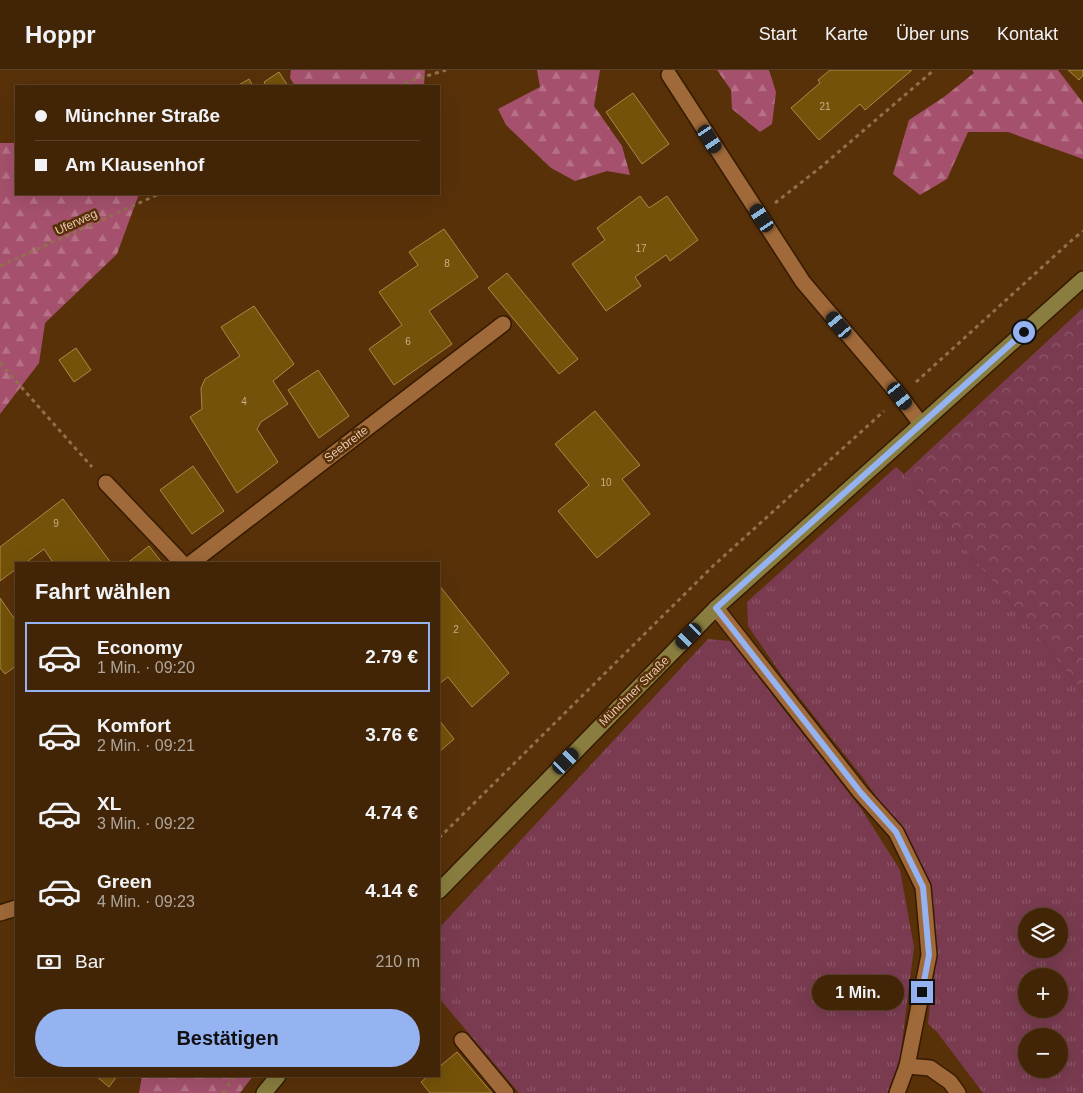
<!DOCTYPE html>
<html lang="de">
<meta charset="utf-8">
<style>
body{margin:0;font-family:Arial,sans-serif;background:#4c3115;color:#f1f3f6;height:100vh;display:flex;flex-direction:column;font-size:19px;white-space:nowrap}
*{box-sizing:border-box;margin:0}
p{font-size:16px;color:#aea59b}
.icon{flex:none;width:28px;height:28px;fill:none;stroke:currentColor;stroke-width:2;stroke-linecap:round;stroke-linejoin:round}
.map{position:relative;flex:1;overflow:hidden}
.sheet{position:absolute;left:15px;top:492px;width:425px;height:515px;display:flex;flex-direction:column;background:#422507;border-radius:0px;box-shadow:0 5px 20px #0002,0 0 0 1px #5a4228}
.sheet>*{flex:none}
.top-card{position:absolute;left:15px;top:15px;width:425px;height:110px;border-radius:0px;box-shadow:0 5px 20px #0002,0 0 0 1px #5a4228;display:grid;align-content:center;height:110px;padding:0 20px;background:#422507}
.fabs{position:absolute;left:1018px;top:838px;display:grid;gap:10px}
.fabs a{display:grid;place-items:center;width:50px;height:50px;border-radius:50%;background:#422507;box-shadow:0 5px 20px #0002,0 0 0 1px #5a4228;font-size:25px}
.end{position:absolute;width:22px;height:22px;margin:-11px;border:6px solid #95b2f1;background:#111;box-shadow:0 0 0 2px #111}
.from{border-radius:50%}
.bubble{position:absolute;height:35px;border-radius:18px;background:#422507;box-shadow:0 5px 20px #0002,0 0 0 1px #5a4228;font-size:16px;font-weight:700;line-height:35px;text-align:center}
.car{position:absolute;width:15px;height:30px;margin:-15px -8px;border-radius:6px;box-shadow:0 0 4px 1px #0007;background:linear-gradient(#222 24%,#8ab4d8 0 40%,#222 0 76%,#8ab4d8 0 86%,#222 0)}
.top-card b{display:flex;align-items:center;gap:18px;height:48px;font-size:19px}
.top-card b+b{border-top:1px solid #5a4228}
.top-card i{width:12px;height:12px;background:#f1f3f6}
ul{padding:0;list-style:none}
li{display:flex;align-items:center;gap:15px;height:70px;margin:0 10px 8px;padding:0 10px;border:2px solid transparent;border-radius:0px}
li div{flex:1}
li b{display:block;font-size:19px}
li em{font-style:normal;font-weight:700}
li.selected{border-color:#95b2f1}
li>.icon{width:45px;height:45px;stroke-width:1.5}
h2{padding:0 20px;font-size:22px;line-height:60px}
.pay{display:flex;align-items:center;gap:12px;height:55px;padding:0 20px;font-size:19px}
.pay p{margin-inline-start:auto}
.primary-button{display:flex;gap:10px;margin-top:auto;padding:10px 20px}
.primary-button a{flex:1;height:58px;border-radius:30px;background:#95b2f1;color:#111;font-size:20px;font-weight:700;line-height:58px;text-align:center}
header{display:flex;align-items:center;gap:30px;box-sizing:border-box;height:70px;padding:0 25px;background:#422507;border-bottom:1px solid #5a4228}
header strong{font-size:24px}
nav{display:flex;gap:28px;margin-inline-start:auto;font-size:18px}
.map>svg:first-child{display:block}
</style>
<header>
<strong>Hoppr</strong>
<nav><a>Start</a><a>Karte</a><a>Über uns</a><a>Kontakt</a></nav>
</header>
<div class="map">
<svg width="1083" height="1023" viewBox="0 0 1083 1023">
<defs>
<pattern id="grass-tufts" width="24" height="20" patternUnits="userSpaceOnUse" patternTransform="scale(1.25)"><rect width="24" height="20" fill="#7a3b50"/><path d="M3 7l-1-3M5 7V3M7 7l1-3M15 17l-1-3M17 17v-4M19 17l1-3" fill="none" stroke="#8d5667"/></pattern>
<pattern id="forest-firs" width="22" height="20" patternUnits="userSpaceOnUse" patternTransform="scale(1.25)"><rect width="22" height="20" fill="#a5516d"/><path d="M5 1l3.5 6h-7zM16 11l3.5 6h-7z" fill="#b67186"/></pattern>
<pattern id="park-crowns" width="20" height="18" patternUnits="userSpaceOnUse" patternTransform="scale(1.25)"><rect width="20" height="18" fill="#7a3b50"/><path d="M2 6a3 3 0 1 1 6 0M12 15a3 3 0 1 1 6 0" fill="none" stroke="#8d5667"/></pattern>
</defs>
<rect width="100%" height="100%" fill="#583109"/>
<g fill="url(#grass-tufts)" fill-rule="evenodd">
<path d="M896,397l8,7 179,217v402h-100l-46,-61 -9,-8 7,-68 -32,-121 -39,-56 -81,-102 -35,-51 -1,-24zM1026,846h33v33h-33zM1026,906h33v33h-33zM1026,966h33v33h-33z"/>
<path d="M708,569l22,2 132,169 38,60 14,77 -14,111 -12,35h-369l-80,-95v-70z"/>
</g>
<g fill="url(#forest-firs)">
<path d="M291,0h134l-1,16h-78l-5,-2 -4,2h-42l-5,-8z"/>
<path d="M537,0h63l-6,36 28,40 8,29 -23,-4 -32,10 -24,-13 -22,-21 -23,-22 -8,-16 42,-22z"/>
<path d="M717,0h52l7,22 -4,32 -12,8 -28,-23 -1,-19z"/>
<path d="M972,0h86l25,33v56l-75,-27h-40l-21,47 -27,16 -27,-21 16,-54 35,-23 30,-24z"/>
<path d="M0,73h16v51h123l-22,60 -72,69 -6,40 -39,51z"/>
<path d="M142,1006h111l-13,17h-101z"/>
</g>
<path fill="url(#park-crowns)" d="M1083,238v383l-179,-217z"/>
<g fill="#745209" stroke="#ad8847">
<path d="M830,0h82l-47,40 -5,-6 -41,36 -28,-32 29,-25 -2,-3z"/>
<path d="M1068,0h15v5l-4,5z"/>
<path d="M279,2l9,14h-22l-2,-4z"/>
<path d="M249,9l4,7h-16z"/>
<path d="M633,23l36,51 -27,20 -36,-52z"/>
<path d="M640,126l9,12 18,-12 31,44 -28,21 -4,-6 -31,22 6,9 -35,25 -34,-47 33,-24 -8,-12z"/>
<path d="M444,159l34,48 -49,34 23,33 -58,41 -25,-36 33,-24 -23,-33 39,-27 -9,-13z"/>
<path d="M507,203l71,86 -19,15 -71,-86z"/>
<path d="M254,236l40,58 -21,17 15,23 -27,18 -4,7 21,33 -41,31 -47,-76 12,-8 -1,-21 4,-9 35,-23 -19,-29z"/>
<path d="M76,278l15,22 -17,12 -15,-22z"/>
<path d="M318,300l31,46 -30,22 -31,-48z"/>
<path d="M595,341l45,54 -18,14 28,35 -53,44 -39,-47 31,-26 -34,-41z"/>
<path d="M193,396l31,45 -32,23 -32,-44z"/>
<path d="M63,429l49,65h-58l-10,-15 -20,15h-8v5l-16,12v-34z"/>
<path d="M149,476l14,18h-37z"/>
<path d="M439,515l70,88 -37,34 -24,-30 -9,7z"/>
<path d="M0,528l16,23v45l-11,8 -5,-6z"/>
<path d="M439,650l15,19 -15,13z"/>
<path d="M457,982l35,41h-62l-9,-11 7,-6h11v-9z"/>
<path d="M96,1006h21l-8,11z"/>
</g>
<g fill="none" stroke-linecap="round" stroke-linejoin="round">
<g stroke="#361b02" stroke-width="18">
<g id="minor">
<path d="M669,5l134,207 97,114 21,28"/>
<path d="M106,413l77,81"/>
<path d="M190,494l313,-240"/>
<path d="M716,538l145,185 35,39 27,55 6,68 -22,111 -10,27"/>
<path d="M0,843l16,-5"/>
<path d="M462,970l44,53"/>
<path d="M907,996l23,2 20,14 8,11"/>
</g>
</g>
<g stroke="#361b02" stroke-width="18">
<g id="major">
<path d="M439,821l277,-283 367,-329"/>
<path d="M264,1023l14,-17"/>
</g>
</g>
<g stroke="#936f4d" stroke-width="3" stroke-dasharray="4 4" stroke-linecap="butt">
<path d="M397,16l10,-4 39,-12"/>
<path d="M775,133l46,-36 113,-97"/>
<path d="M0,196l159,-72"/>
<path d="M0,293l92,104"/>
<path d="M916,312l156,-142 11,-9"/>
<path d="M439,768l274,-272 171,-155"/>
<path d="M223,1023l12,-17"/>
</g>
<use href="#minor" stroke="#9f6939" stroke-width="15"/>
<use href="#major" stroke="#897e3f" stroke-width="15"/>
</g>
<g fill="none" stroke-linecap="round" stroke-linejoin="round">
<path stroke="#95b2f1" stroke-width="6" d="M922,922l7,-37 -6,-68 -27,-55 -35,-39 -145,-185 308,-276"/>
</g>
<g text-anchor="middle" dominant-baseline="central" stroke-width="5" stroke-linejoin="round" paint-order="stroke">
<g font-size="10" fill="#ccad88">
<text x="825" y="36">21</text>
<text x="641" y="178">17</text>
<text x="447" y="193">8</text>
<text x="408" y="271">6</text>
<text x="244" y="331">4</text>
<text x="606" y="412">10</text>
<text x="56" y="453">9</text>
<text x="456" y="559">2</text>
</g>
<g font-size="12" fill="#eacbb3" stroke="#583109">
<text transform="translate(76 152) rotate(-25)">Uferweg</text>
<text transform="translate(346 374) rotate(-37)">Seebreite</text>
<text transform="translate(634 621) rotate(-45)">Münchner Straße</text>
</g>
</g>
</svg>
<div class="fabs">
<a><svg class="icon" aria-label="layers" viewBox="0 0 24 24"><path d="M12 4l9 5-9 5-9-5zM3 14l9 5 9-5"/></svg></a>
<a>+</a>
<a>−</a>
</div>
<i class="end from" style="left:1024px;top:262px"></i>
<i class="end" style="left:922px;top:922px"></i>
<div class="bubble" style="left:812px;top:905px;width:92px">1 Min.</div>
<i class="car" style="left:710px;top:69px;rotate:147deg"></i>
<i class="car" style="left:762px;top:148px;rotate:327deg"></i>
<i class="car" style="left:839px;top:255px;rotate:320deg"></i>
<i class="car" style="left:900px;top:326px;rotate:143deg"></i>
<i class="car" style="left:689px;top:566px;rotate:224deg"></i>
<i class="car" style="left:566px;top:691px;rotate:45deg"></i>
<div class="top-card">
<b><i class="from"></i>Münchner Straße</b>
<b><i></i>Am Klausenhof</b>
</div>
<section class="sheet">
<h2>Fahrt wählen</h2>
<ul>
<li class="selected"><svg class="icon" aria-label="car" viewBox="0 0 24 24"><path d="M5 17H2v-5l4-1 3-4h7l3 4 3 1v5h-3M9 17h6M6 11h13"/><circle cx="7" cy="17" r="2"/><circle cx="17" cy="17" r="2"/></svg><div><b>Economy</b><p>1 Min. · 09:20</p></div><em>2.79 €</em></li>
<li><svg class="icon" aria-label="car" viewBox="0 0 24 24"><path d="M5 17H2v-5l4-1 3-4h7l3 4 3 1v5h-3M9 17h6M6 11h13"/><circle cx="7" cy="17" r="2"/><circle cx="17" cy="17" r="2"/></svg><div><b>Komfort</b><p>2 Min. · 09:21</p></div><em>3.76 €</em></li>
<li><svg class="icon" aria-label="car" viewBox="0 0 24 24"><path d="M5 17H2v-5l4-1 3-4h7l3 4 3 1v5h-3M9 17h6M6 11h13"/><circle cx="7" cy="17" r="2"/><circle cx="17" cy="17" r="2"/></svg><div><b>XL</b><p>3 Min. · 09:22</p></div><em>4.74 €</em></li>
<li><svg class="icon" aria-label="car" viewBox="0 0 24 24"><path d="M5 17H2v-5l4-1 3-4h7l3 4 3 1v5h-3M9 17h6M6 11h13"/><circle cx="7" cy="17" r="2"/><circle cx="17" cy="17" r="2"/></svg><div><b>Green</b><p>4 Min. · 09:23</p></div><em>4.14 €</em></li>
</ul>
<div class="pay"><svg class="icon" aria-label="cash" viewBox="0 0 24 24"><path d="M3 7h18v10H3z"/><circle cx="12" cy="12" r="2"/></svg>Bar<p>210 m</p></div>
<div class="primary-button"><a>Bestätigen</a></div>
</section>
</div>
